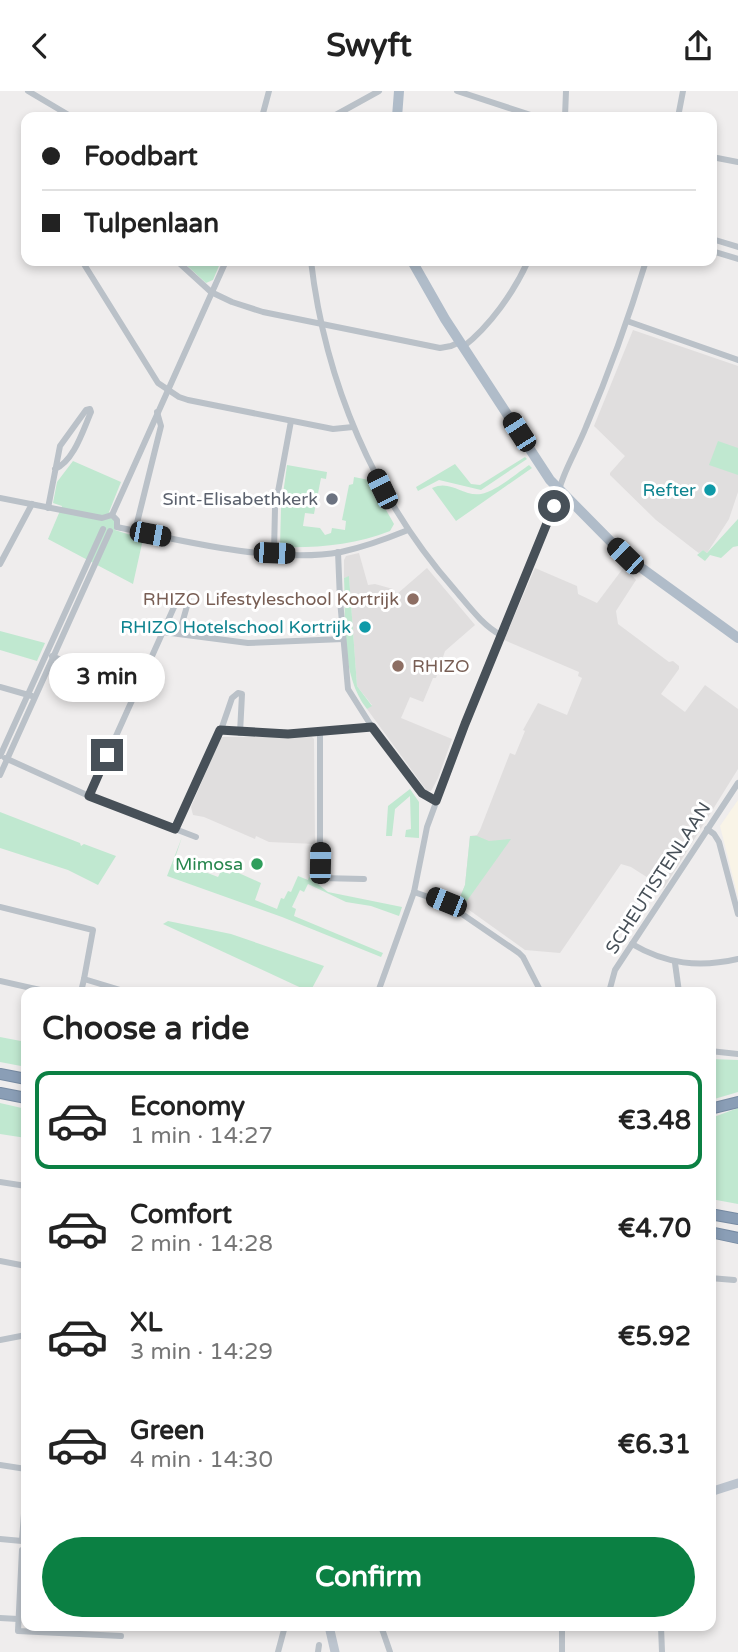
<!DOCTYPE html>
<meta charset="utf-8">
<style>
body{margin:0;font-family:"Varela Round",sans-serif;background:#f2f2f2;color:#222;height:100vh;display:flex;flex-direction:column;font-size:26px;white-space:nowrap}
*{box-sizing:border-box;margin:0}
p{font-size:23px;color:#767676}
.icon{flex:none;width:38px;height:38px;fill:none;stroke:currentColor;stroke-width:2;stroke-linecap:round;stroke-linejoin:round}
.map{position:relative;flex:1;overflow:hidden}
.drawer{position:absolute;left:21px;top:896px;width:695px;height:644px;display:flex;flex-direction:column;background:#fff;border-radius:14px;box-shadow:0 4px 10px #0003}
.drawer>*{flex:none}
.guide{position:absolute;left:21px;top:21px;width:696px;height:154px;border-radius:14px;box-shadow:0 4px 10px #0003;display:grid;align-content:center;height:154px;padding:0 21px;background:#fff}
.end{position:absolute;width:32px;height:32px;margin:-16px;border:9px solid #475058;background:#fff;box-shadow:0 0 0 4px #fff}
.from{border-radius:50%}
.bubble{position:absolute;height:49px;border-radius:24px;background:#fff;box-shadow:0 4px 10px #0003;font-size:23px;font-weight:800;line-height:49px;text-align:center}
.car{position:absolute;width:21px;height:42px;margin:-21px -10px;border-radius:9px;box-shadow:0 0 5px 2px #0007;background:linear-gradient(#222 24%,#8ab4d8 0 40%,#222 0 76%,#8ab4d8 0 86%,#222 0)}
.guide b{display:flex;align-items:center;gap:24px;height:66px;font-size:26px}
.guide b+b{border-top:2px solid #e0e0e0}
.guide i{width:18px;height:18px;background:#222}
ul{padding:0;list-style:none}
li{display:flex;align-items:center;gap:21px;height:98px;margin:0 14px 10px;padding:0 7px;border:4px solid transparent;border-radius:14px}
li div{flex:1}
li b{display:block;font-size:26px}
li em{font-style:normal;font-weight:800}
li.selected{border-color:#0b8043}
li>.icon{width:63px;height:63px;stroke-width:1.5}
h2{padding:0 21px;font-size:32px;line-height:84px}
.cta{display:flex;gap:14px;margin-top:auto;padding:14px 21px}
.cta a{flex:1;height:80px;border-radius:42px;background:#0b8043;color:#fff;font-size:28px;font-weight:800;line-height:80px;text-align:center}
header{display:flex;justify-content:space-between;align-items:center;height:91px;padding:0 21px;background:#fff;font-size:32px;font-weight:800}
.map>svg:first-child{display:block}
</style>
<header><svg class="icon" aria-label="back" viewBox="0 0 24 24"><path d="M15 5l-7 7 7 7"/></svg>Swyft<svg class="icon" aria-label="share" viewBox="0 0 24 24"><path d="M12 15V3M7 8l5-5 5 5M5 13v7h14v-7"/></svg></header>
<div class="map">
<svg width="738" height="1561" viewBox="0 0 738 1561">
<rect width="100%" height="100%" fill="#efeded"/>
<path fill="#f9f4e7" d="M738,709v97l-18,-71z"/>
<g fill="#e0dede">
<path d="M633,239l105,36v126l-9,27 -22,34 -4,-3 -4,3 -3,-2 -40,-31 -46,-45v-2l15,-17 -31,-30z"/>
<path d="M359,462l9,32 7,-1 18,5 4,5 30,-26 48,57 -30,26 -9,27h-3l-10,24 -13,-5 -9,21 51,21 -14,39 -7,13h-4l-60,-82 5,-4 -15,-19 -8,-109 -5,1v-18l2,-4z"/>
<path d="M624,476l12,13 -20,31 2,13 51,38 4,-1 6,5v3l-18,25 24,18 20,-27 33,24v60l-74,119 -33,-21 -10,-3 -61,89 -35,-3 -67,-48 7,-17 5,-49 7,-1 3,-5 30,-77 5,2 10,-24 -2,-1 15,-27 29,12 15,-37 -4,-2 1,-4 -75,-32 31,-72 42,18 1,8 19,9z"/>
<path d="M221,646h91l2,2 1,105 -46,-2 -13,-6 -1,3 -51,-22 -11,-2 -2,-8z"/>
</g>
<g fill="#c0e8d0">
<path d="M182,170h39l-8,19 -7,3z"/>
<path d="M718,350l20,7v27l-29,-10z"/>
<path d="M525,366l2,2 -46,31 -42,-10 -21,11 -2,-4 39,-23 16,20 9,1z"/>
<path d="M73,370l48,21 -12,30 5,4 1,14 28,9 -10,45 -85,-45 14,-33 -9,-3 4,-21z"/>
<path d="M287,374l40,7 -1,7 -5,-1 -7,36 -9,-1 -2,13 17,2 5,7 6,-2 1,-5 13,2 1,-9 -4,-1 7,-35 4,-1 1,-7 15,3 25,44 -4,7c-35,14 -72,17 -110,16l1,-38z"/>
<path d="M529,374l3,3 -76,53 -24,-33c19,-9 31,9 49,6 14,-2 36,-21 48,-29z"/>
<path d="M738,428v27l-5,1 -12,11 -11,-3 -5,6 -8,-6 6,-5 4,3z"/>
<path d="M349,485l8,110 15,20 -5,3c-27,-34 -21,-89 -23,-131z"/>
<path d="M0,540l45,12 -8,18 -37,-11z"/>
<path d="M410,698l9,13v36l-14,-1 1,-7 5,-1 -1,-33 -15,13 -3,27h-6l2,-30z"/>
<path d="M0,721l80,31 1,3 3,-2 32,12 -18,29 -30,-15 -68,-22z"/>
<path d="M470,745h7l12,5 22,-2 -47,66 -6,-3 7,-17z"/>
<path d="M182,746l-9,27 17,8 2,-5 26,10 3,-6 9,3 2,-4 29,13 -6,17 22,9 4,-11 3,1 4,-8 3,1 7,-16 10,4 1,-3 19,15 74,15 -3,9 -28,-10 -25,-4 -38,-18 -4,8 -4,-2 -8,17 4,2 -2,7 89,37 -2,4 -99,-40 -115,-41z"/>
<path d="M168,830l63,13 93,32 -14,26 -147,-68z"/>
<path d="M0,946l26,5v28l-5,-4 -21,-4z"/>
<path d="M710,968l28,1v32l-27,8z"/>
<path d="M0,1012l26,6v29l-26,-4z"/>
<path d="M738,1017v96l-27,-5v-81z"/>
</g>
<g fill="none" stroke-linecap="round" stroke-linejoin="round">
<g stroke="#768aa2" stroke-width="12">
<g id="highway">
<path d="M0,983l26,5"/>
<path d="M0,1002l26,5"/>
<path d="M710,1018l28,-7"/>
<path d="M710,1123l28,5"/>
<path d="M710,1141l28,6"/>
</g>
</g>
<g stroke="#bac1c8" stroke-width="6">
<path d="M28,0l44,26"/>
<path d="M457,0l80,26"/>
<path d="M262,26l7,-26"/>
<path d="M332,26l47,-26"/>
<path d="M565,26l1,-26"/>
<path d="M678,26l5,-26"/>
<path d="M712,66l26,5"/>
<path d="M712,148l26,8"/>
<path d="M712,160l26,8"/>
<path d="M82,170l76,122 21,14 9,3 145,29 20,-2"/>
<path d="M177,170l34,31 21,10 31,10 177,36 11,-2 9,-4"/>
<path d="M311,170c14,121 63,237 144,329 13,15 28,36 46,45"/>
<path d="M627,230l111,39"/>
<path d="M463,256c27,-21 51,-55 65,-86"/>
<path d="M0,407l102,20 10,-3 5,5v7"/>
<path d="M48,417l12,-62 26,-36 4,-1 1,3c-8,18 -17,49 -36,57"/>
<path d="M112,424l114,-254"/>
<path d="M117,436c65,14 159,37 224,25 23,-5 45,-13 67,-22"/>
<path d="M135,440l26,-105 -4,-14"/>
<path d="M338,461l2,48 8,89 24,38 50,66 14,8"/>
<path d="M274,462l1,-45 16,-87"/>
<path d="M0,473l32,-60"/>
<path d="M163,541l85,11 95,-4"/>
<path d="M52,565l84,38"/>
<path d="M0,596l32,9"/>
<path d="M221,639l67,4 84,-7"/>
<path d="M320,642v145l44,1"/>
<path d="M0,665l103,-227"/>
<path d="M5,667l84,38 107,41"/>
<path d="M0,684l110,-244"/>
<path d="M89,705l90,-200 4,-1 6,4 -10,35"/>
<path d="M175,738l46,-99 11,-32 6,-5 4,1 -2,39"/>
<path d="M707,738l7,5 5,8 19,72"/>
<path d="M414,801l32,11 73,50 4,4 18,35"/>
<path d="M0,816l93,23 -9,49"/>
<path d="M632,853c34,20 67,24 106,15"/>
<path d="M675,872l4,29"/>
<path d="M0,890l49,11"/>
<path d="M81,901l3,-13 43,13"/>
<path d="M378,901l36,-100 13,-65 38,-103 91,-222c5,-27 20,-50 30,-75 23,-54 43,-110 60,-166"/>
<path d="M609,901l6,-22 123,-187"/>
<path d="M710,960l28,3"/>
<path d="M0,1091l26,4"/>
<path d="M0,1170l26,5"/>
<path d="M710,1187l24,2"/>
<path d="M0,1249l26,-5"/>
<path d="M0,1374l26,4"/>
<path d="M0,1448l22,2"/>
<path d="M22,1449l4,-52"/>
<path d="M26,1459h-4l-4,81 103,5"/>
<path d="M0,1527l18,1"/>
<path d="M381,1535l9,26"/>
<path d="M562,1535v26"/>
<path d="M661,1535l1,26"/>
<path d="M278,1561l7,-26"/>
<path d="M318,1561l1,-7"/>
</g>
<g stroke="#bdc5cf" stroke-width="9">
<path d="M710,1401l28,-9"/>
<path d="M329,1535l6,26"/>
</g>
<g stroke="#b0bcc9" stroke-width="10">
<path d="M397,26l2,-26"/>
<path d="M412,170l33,58 105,161 75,76 113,82"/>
</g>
<use href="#highway" stroke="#8a9eb6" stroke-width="10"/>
</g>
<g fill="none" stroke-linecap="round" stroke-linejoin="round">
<path stroke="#475058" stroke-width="9" d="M107,664l-18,41 86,33 45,-99 68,4 84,-7 50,66 14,8 29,-77 89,-218"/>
</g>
<g fill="#0f9aa8" stroke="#fff" stroke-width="2.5">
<circle cx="710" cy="399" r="7"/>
<circle cx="365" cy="536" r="7"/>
</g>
<circle fill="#6b7280" stroke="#fff" stroke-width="2.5" cx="332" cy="408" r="7"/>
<g fill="#8d6e63" stroke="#fff" stroke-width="2.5">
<circle cx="413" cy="508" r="7"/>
<circle cx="398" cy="575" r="7"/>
</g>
<circle fill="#2e9e5b" stroke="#fff" stroke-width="2.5" cx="257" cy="773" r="7"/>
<g text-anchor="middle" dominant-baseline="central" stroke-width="6" stroke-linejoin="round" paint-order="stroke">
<g font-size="18" fill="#0d838f" stroke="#fff" text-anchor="end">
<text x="696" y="399">Refter</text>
<text x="351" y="536">RHIZO Hotelschool Kortrijk</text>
</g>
<g font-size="18" fill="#5b616d" stroke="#fff" text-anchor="end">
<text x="318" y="408">Sint-Elisabethkerk</text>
</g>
<g font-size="18" fill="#785e54" stroke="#fff" text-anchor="end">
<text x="399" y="508">RHIZO Lifestyleschool Kortrijk</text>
<text x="412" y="575" text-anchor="start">RHIZO</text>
</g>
<g font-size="18" fill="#27864d" stroke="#fff" text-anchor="end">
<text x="243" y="773">Mimosa</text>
</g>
<g font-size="18" fill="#475058" stroke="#fff">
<text transform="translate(658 787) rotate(-57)">SCHEUTISTENLAAN</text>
</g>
</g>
</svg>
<i class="end from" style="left:554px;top:415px"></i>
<i class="end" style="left:107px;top:664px"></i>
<div class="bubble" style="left:49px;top:562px;width:116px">3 min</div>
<i class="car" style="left:519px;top:341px;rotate:327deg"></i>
<i class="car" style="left:382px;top:398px;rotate:334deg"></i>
<i class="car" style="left:150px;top:443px;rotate:101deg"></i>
<i class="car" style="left:274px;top:462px;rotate:92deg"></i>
<i class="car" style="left:625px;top:465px;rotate:314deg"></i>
<i class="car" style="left:320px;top:772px;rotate:1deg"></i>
<i class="car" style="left:446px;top:811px;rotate:292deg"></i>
<div class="guide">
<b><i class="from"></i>Foodbart</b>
<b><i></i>Tulpenlaan</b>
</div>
<section class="drawer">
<h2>Choose a ride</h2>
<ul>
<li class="selected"><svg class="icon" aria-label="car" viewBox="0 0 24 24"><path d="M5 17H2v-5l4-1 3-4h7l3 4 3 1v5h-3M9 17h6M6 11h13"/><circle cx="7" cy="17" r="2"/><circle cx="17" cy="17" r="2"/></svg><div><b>Economy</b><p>1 min · 14:27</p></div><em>€3.48</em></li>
<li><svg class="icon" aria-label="car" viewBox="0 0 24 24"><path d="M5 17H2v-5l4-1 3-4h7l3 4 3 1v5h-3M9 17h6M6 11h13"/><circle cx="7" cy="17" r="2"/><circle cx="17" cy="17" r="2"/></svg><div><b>Comfort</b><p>2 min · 14:28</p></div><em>€4.70</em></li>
<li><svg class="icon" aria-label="car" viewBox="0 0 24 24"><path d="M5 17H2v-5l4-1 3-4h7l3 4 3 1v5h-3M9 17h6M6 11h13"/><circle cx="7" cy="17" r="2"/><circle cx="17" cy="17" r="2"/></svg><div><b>XL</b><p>3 min · 14:29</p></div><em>€5.92</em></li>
<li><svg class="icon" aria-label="car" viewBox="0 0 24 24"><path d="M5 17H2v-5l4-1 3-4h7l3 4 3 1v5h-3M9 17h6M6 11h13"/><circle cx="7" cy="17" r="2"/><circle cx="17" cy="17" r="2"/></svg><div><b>Green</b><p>4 min · 14:30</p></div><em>€6.31</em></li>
</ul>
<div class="cta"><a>Confirm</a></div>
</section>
</div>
